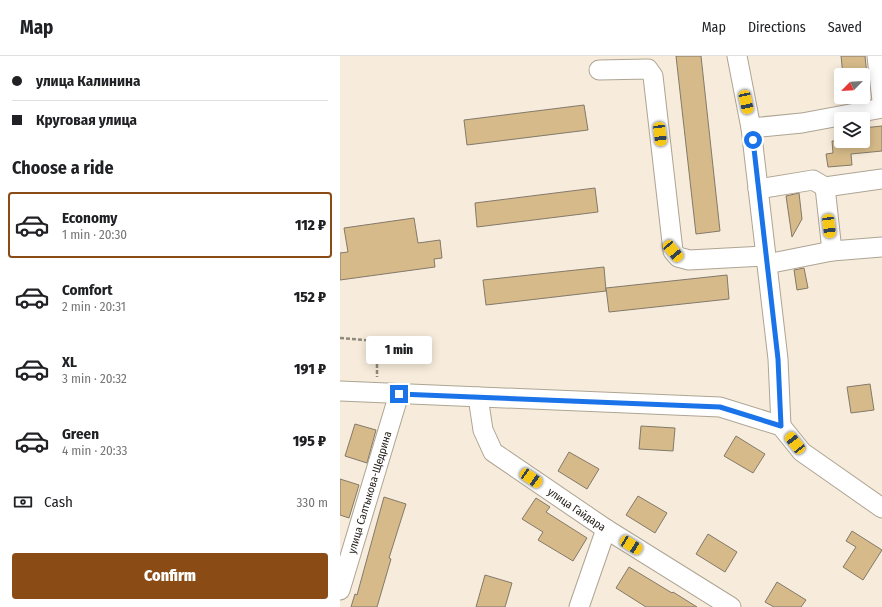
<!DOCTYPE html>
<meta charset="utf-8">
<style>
body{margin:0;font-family:"Fira Sans Condensed",sans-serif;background:#f6f6f6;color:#202124;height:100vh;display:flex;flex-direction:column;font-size:15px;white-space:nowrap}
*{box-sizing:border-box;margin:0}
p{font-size:13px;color:#757577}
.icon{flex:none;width:22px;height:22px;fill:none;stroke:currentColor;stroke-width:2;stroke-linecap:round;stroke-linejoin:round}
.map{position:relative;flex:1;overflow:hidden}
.side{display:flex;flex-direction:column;background:#fff;width:340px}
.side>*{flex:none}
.hud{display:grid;align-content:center;height:88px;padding:0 12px;background:#fff}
.needle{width:26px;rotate:246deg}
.controls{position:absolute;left:494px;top:12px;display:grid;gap:8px}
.controls a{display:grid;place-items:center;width:36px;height:36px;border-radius:4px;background:#fff;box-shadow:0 2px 10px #0003;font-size:20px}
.end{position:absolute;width:18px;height:18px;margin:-9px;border:5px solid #1a73e8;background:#fff;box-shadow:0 0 0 2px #fff}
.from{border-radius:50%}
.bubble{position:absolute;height:28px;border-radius:4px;background:#fff;box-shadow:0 2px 10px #0003;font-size:13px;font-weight:800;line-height:28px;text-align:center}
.car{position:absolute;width:12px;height:24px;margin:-12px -6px;border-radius:5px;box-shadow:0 0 3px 1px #0007;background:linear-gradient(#f5c518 24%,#345 0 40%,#f5c518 0 76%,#345 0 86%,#f5c518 0)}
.hud b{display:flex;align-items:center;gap:14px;height:38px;font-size:15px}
.hud b+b{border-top:1px solid #e0e0e0}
.hud i{width:10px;height:10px;background:#202124}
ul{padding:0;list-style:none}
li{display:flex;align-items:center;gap:12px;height:66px;margin:0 8px 6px;padding:0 4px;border:2px solid transparent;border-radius:4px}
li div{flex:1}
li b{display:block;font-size:15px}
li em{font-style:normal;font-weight:800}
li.active{border-color:#8b4b14}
li>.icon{width:36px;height:36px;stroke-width:1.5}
h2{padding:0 12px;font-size:18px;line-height:48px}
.pay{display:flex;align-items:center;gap:10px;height:44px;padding:0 12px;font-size:15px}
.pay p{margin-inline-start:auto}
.action{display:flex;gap:8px;margin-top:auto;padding:8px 12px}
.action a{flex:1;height:46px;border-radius:4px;background:#8b4b14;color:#fff;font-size:16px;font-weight:800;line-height:46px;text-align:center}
header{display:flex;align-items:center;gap:24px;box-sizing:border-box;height:56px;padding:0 20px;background:#fff;border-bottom:1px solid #e0e0e0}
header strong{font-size:19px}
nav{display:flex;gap:22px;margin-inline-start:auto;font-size:14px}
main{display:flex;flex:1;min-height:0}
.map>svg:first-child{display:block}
</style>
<header>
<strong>Map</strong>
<nav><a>Map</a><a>Directions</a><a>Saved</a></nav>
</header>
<main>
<section class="side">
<div class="hud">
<b><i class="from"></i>улица Калинина</b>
<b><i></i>Круговая улица</b>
</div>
<h2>Choose a ride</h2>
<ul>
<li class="active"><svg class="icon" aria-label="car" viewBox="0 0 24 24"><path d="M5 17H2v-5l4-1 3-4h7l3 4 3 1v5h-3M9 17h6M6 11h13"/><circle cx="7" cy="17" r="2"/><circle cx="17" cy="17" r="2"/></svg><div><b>Economy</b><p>1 min · 20:30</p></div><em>112 ₽</em></li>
<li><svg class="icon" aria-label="car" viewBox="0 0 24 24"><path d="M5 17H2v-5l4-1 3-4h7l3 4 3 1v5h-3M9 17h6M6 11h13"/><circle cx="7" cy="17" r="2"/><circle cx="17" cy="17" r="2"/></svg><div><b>Comfort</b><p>2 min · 20:31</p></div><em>152 ₽</em></li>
<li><svg class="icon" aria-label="car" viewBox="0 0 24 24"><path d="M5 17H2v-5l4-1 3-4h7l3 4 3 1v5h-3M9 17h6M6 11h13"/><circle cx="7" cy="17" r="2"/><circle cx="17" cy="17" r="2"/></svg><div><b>XL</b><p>3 min · 20:32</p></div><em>191 ₽</em></li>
<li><svg class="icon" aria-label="car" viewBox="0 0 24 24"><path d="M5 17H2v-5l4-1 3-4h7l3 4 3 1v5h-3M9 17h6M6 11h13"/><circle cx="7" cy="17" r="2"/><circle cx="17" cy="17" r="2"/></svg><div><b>Green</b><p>4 min · 20:33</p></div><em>195 ₽</em></li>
</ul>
<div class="pay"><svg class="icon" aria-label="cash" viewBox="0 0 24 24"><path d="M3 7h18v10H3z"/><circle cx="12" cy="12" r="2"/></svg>Cash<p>330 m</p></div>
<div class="action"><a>Confirm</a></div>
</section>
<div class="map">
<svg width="542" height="551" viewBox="0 0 542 551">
<rect width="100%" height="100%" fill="#f7ecdb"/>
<g fill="#d6ba89" stroke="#83796a">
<path d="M336,0h25l19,175 -24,3z"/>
<path d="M501,0h24l2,19h-24z"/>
<path d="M244,49l4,25 -121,15 -3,-25z"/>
<path d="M542,70v25l-31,3 1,11 -24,2 -2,-13 7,-1 -1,-12h31v-13z"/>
<path d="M255,132l3,24 -121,15 -2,-24z"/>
<path d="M459,137l3,26 -10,18 -6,-41z"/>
<path d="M74,162l4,25 22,-3 2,18 -8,1 1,8 -95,13v-27l8,-1 -4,-24z"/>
<path d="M264,211l2,24 -120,14 -3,-25z"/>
<path d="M464,212l4,20 -11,2 -3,-20z"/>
<path d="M387,219l2,24 -120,13 -3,-24z"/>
<path d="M530,328l4,26 -23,3 -4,-26z"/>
<path d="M15,368l21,6 -9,33 -22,-7z"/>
<path d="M301,370l34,2 -2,23 -34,-2z"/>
<path d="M396,380l29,18 -12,19 -29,-17z"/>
<path d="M229,396l30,17 -12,20 -29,-18z"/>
<path d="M0,423l19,6 -10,33 -9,-3z"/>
<path d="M298,440l29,17 -12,20 -29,-18z"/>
<path d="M44,441l22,7 -17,54 2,1 -14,48h-26l4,-13 2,1z"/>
<path d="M196,442l14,9 -4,5 41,26 -14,23 -35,-21 5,-8 -21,-13z"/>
<path d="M512,475l30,19 -19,30 -20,-13 13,-20 -10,-6z"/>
<path d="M368,478l29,18 -12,20 -29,-18z"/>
<path d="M289,511l43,26 1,-1 24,15h-51l-30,-19z"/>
<path d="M145,519l27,8 -7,24h-29z"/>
<path d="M437,526l29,18 -5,7h-27l-9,-5z"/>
</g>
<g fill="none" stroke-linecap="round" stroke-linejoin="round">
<g stroke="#aea493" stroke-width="21">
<g id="minor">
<path d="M397,0l14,72 27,231 3,67"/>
<path d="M537,0l5,45"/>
<path d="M259,14l49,-1 5,7 20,175 5,6 11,3 77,-4"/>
<path d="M411,72l51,-5 80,-15"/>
<path d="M485,131l7,64"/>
<path d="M418,133l55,-9 12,7 57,-8"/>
<path d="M427,208l65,-13 50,-4"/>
<path d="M0,335l380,16 61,19 21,26 80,56"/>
<path id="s1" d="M138,341l5,33 10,22 113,77 125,78"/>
<path id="s2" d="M0,534l59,-196"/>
<path d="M239,551l27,-78"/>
</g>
</g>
<path stroke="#8f887c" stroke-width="2.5" stroke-dasharray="4 2" stroke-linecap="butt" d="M0,282l37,3v36"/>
<use href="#minor" stroke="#fff" stroke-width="19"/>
</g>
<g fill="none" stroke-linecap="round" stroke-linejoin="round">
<path stroke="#1a73e8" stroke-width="5" d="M59,338l321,13 61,19 -3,-67 -25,-219"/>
</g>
<g text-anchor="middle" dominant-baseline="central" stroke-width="3.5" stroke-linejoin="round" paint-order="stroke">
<g font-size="11" fill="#1f1b15" stroke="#fffbf4">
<text stroke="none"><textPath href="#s2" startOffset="102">улица Салтыкова-Щедрина</textPath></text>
<text stroke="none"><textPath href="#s1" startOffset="159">улица Гайдара</textPath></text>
</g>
</g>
</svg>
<div class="controls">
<a><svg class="needle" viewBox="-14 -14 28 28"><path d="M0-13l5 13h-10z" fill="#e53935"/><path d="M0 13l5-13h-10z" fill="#757577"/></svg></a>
<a><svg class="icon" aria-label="layers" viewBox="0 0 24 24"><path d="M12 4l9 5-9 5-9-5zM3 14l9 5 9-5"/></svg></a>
</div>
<i class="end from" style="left:413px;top:84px"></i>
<i class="end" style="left:59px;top:338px"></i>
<div class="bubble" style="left:26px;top:280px;width:66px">1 min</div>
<i class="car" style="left:406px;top:46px;rotate:168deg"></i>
<i class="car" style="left:320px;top:78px;rotate:173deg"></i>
<i class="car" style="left:489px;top:170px;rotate:173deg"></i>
<i class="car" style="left:333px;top:195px;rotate:140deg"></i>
<i class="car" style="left:455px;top:387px;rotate:322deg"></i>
<i class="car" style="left:191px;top:422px;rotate:124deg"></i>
<i class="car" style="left:291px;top:489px;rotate:122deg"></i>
</div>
</main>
